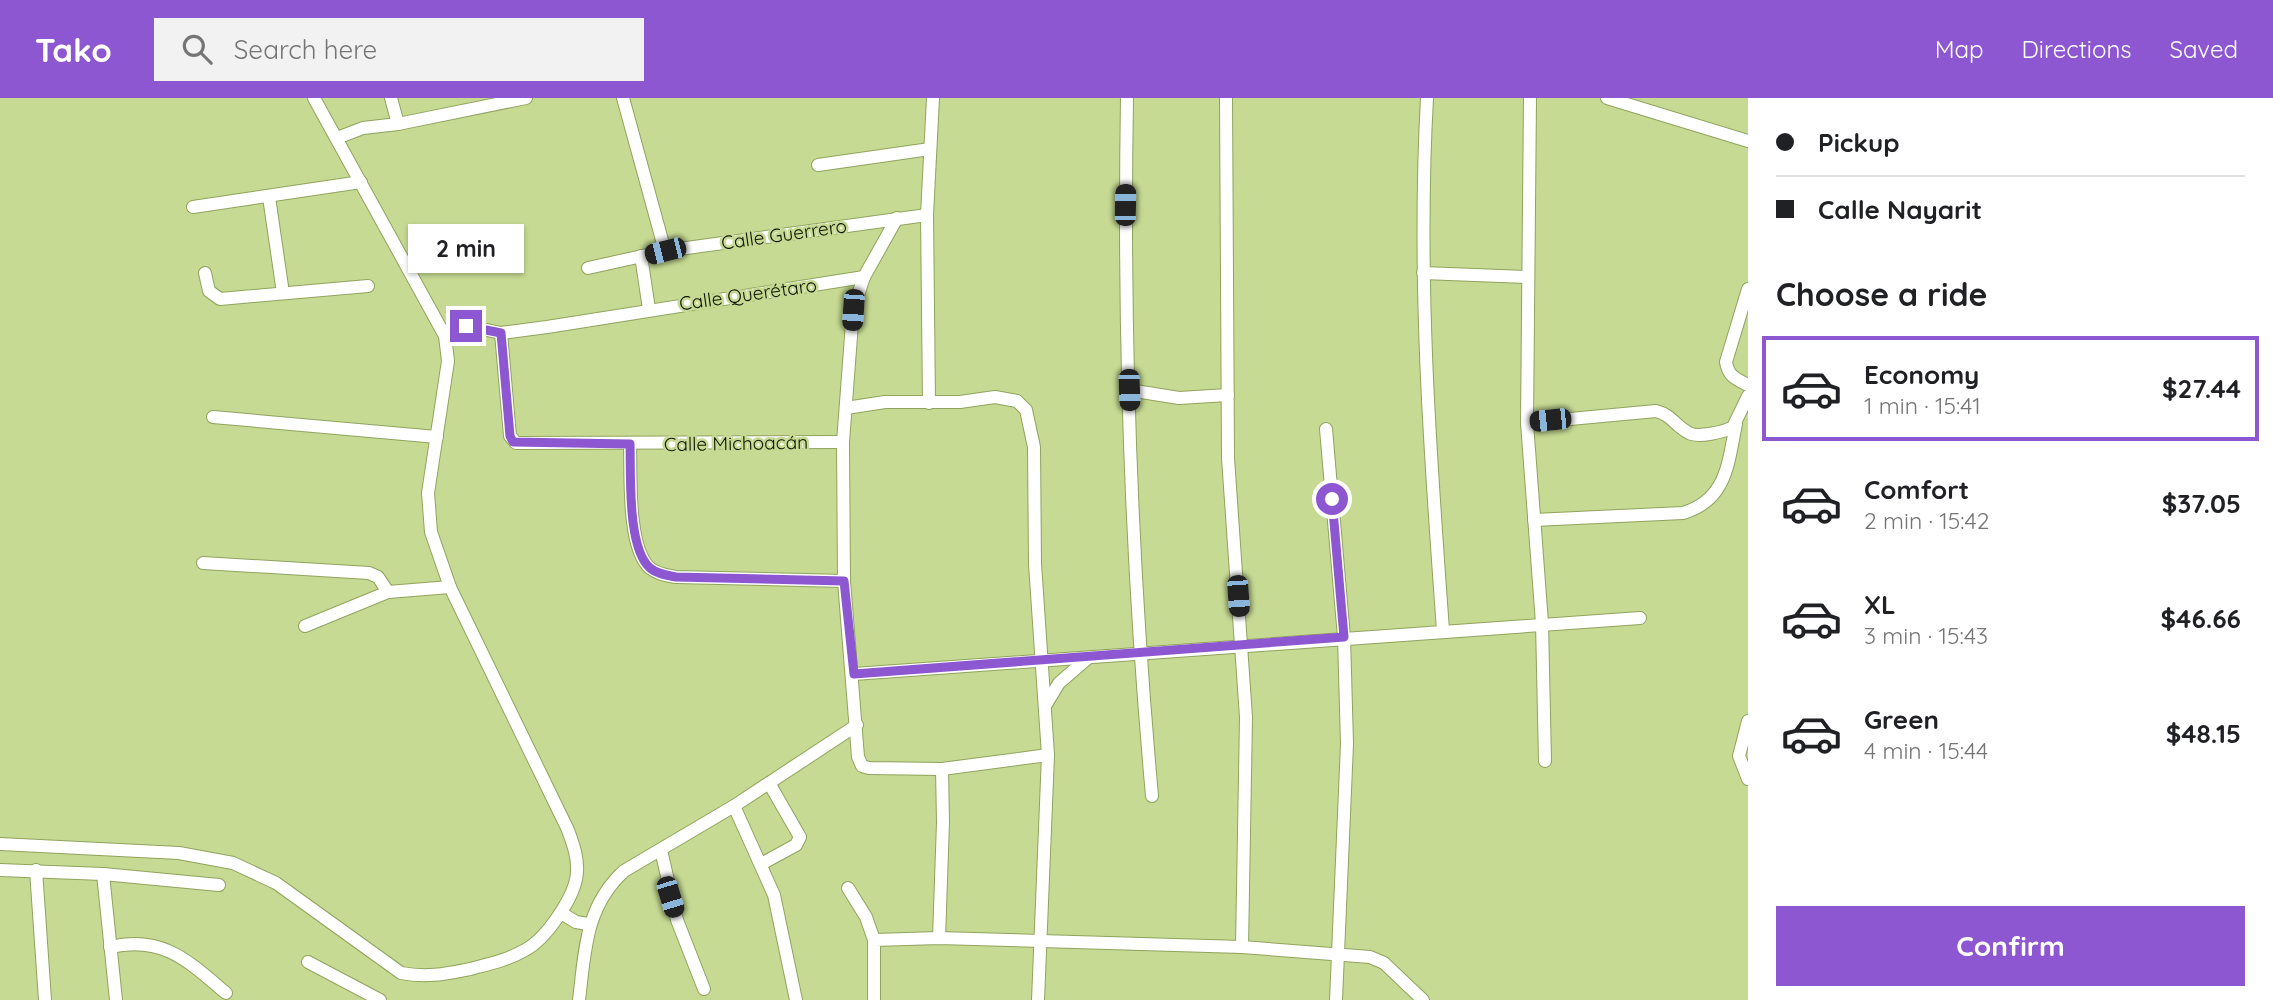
<!DOCTYPE html>
<meta charset="utf-8">
<style>
body{margin:0;font-family:Quicksand,sans-serif;background:#f2f2f2;color:#202124;height:100vh;display:flex;flex-direction:column;font-size:26px;white-space:nowrap}
*{box-sizing:border-box;margin:0}
p{font-size:23px;color:#757577}
.icon{flex:none;width:38px;height:38px;fill:none;stroke:currentColor;stroke-width:2;stroke-linecap:round;stroke-linejoin:round}
.map{position:relative;flex:1;overflow:hidden}
.details{display:flex;flex-direction:column;background:#fff;width:525px}
.details>*{flex:none}
.guide{display:grid;align-content:center;height:154px;padding:0 28px;background:#fff}
.end{position:absolute;width:32px;height:32px;margin:-16px;border:9px solid #8c57d0;background:#fff;box-shadow:0 0 0 4px #fff}
.from{border-radius:50%}
.bubble{position:absolute;height:49px;border-radius:0px;background:#fff;box-shadow:0 2px 5px #0004;font-size:23px;font-weight:800;line-height:49px;text-align:center}
.car{position:absolute;width:21px;height:42px;margin:-21px -10px;border-radius:9px;box-shadow:0 0 5px 2px #0007;background:linear-gradient(#222 24%,#8ab4d8 0 40%,#222 0 76%,#8ab4d8 0 86%,#222 0)}
.guide b{display:flex;align-items:center;gap:24px;height:66px;font-size:26px}
.guide b+b{border-top:2px solid #e0e0e0}
.guide i{width:18px;height:18px;background:#202124}
ul{padding:0;list-style:none}
li{display:flex;align-items:center;gap:21px;height:105px;margin:0 14px 10px;padding:0 14px;border:4px solid transparent;border-radius:0px}
li div{flex:1}
li b{display:block;font-size:26px}
li em{font-style:normal;font-weight:800}
li.active{border-color:#8c57d0}
li>.icon{width:63px;height:63px;stroke-width:1.5}
h2{padding:0 28px;font-size:32px;line-height:84px}
.primary-button{display:flex;gap:14px;margin-top:auto;padding:14px 28px}
.primary-button a{flex:1;height:80px;border-radius:0px;background:#8c57d0;color:#fff;font-size:28px;font-weight:800;line-height:80px;text-align:center}
header{display:flex;align-items:center;gap:42px;box-sizing:border-box;height:98px;padding:0 35px;background:#8c57d0;color:#fff}
header strong{font-size:33px}
nav{display:flex;gap:38px;margin-inline-start:auto;font-size:24px}
.search{width:490px;height:63px;background:#f2f2f2;display:flex;align-items:center;gap:18px;box-sizing:border-box;padding:0 24px;border-radius:0px;color:#757577;font-size:26px}
main{display:flex;flex:1;min-height:0}
.map>svg:first-child{display:block}
</style>
<header>
<strong>Tako</strong>
<div class="search"><svg class="icon" aria-label="search" viewBox="0 0 24 24"><circle cx="10" cy="10" r="6"/><path d="M15 15l6 6"/></svg>Search here</div>
<nav><a>Map</a><a>Directions</a><a>Saved</a></nav>
</header>
<main>
<div class="map">
<svg width="1748" height="902" viewBox="0 0 1748 902">
<rect width="100%" height="100%" fill="#c6da93"/>
<g fill="none" stroke-linecap="round" stroke-linejoin="round">
<g stroke="#91a35e" stroke-width="14">
<g id="minor">
<path d="M391,0l7,26"/>
<path d="M623,0l42,153"/>
<path d="M1127,0c-4,233 4,466 25,698"/>
<path d="M1226,0l2,360 18,259 -4,230"/>
<path d="M1427,0c-10,178 3,355 16,532"/>
<path d="M1530,0l-3,325 15,200 3,138"/>
<path d="M1607,0l141,43"/>
<path d="M337,40l26,-10 35,-4 128,-26"/>
<path d="M818,67l112,-16"/>
<path d="M269,99l14,96"/>
<path d="M193,109l168,-25"/>
<path d="M897,120l-33,59 -11,33 -10,132 1,139 14,176 4,9 7,2 73,1 106,-14"/>
<path d="M641,158l8,53"/>
<path d="M588,170l77,-17 262,-36"/>
<path d="M205,175l4,18 11,8 148,-13"/>
<path d="M1423,175l105,4"/>
<path d="M1748,191l-22,73c2,14 10,17 22,23"/>
<path d="M501,235l9,103 6,7 327,-1"/>
<path d="M445,238l23,-10 33,7 46,-6 317,-50"/>
<path d="M1129,292l50,8 49,-3"/>
<path d="M929,305l-2,-188 6,-117"/>
<path d="M846,310l39,-6h75l35,-5 22,4 9,9 8,37 1,117 13,191 -10,245"/>
<path d="M213,319l224,20"/>
<path d="M1527,325l129,-12c16,4 19,15 33,22 9,5 35,-1 44,-6l15,-31"/>
<path d="M1326,331l18,208 3,107 -11,256"/>
<path d="M630,346c1,30 -3,104 20,124 7,6 16,7 26,9l168,4"/>
<path d="M1534,422l149,-7c44,-13 45,-50 53,-89"/>
<path d="M203,465l166,10 9,4 10,15"/>
<path d="M305,528l83,-34 62,-5"/>
<path d="M854,576l786,-56"/>
<path d="M1045,608l14,-23 29,-25"/>
<path d="M1748,623l-9,35 9,23"/>
<path d="M734,708l40,89 22,105"/>
<path d="M0,746l179,9 54,10 43,20 125,90c25,5 44,1 69,-4 19,-5 38,-9 55,-19 21,-11 51,-54 52,-78 1,-15 -4,-28 -9,-42l-118,-243 -19,-55 -3,-39 20,-132 -3,-25 -131,-238"/>
<path d="M661,752l16,70 27,69"/>
<path d="M761,766l35,-19 4,-8 -31,-54"/>
<path d="M0,772l103,4 116,11"/>
<path d="M36,772l9,130"/>
<path d="M103,776l13,126"/>
<path d="M848,790l18,29 8,23"/>
<path d="M561,815l15,9 12,2"/>
<path d="M939,840l4,-116 -1,-53"/>
<path d="M110,849c53,-12 78,14 116,46"/>
<path d="M308,864l72,38"/>
<path d="M579,902c6,-49 6,-93 45,-129l110,-65 123,-81"/>
<path d="M874,902v-60l65,-2 303,9 128,10 14,6 39,37"/>
</g>
</g>
<use href="#minor" stroke="#fff" stroke-width="12"/>
</g>
<g fill="none" stroke-linecap="round" stroke-linejoin="round">
<path stroke="#8c57d0" stroke-width="9" d="M466,228l35,7 9,103 3,6 117,2c1,30 -3,104 20,124 7,6 16,7 26,9l168,4 10,93 490,-37 -12,-138"/>
</g>
<g text-anchor="middle" dominant-baseline="central" stroke-width="5" stroke-linejoin="round" paint-order="stroke">
<g font-size="19" fill="#101600" stroke="#c6da93">
<text transform="translate(784 136) rotate(-8)">Calle Guerrero</text>
<text transform="translate(748 196) rotate(-8)">Calle Querétaro</text>
<text transform="translate(736 345) rotate(-1)">Calle Michoacán</text>
</g>
</g>
</svg>
<i class="end from" style="left:1332px;top:401px"></i>
<i class="end" style="left:466px;top:228px"></i>
<div class="bubble" style="left:408px;top:126px;width:116px">2 min</div>
<i class="car" style="left:1125px;top:107px;rotate:1deg"></i>
<i class="car" style="left:665px;top:153px;rotate:256deg"></i>
<i class="car" style="left:853px;top:212px;rotate:184deg"></i>
<i class="car" style="left:1129px;top:292px;rotate:178deg"></i>
<i class="car" style="left:1550px;top:322px;rotate:264deg"></i>
<i class="car" style="left:1238px;top:498px;rotate:176deg"></i>
<i class="car" style="left:670px;top:799px;rotate:163deg"></i>
</div>
<section class="details">
<div class="guide">
<b><i class="from"></i>Pickup</b>
<b><i></i>Calle Nayarit</b>
</div>
<h2>Choose a ride</h2>
<ul>
<li class="active"><svg class="icon" aria-label="car" viewBox="0 0 24 24"><path d="M5 17H2v-5l4-1 3-4h7l3 4 3 1v5h-3M9 17h6M6 11h13"/><circle cx="7" cy="17" r="2"/><circle cx="17" cy="17" r="2"/></svg><div><b>Economy</b><p>1 min · 15:41</p></div><em>$27.44</em></li>
<li><svg class="icon" aria-label="car" viewBox="0 0 24 24"><path d="M5 17H2v-5l4-1 3-4h7l3 4 3 1v5h-3M9 17h6M6 11h13"/><circle cx="7" cy="17" r="2"/><circle cx="17" cy="17" r="2"/></svg><div><b>Comfort</b><p>2 min · 15:42</p></div><em>$37.05</em></li>
<li><svg class="icon" aria-label="car" viewBox="0 0 24 24"><path d="M5 17H2v-5l4-1 3-4h7l3 4 3 1v5h-3M9 17h6M6 11h13"/><circle cx="7" cy="17" r="2"/><circle cx="17" cy="17" r="2"/></svg><div><b>XL</b><p>3 min · 15:43</p></div><em>$46.66</em></li>
<li><svg class="icon" aria-label="car" viewBox="0 0 24 24"><path d="M5 17H2v-5l4-1 3-4h7l3 4 3 1v5h-3M9 17h6M6 11h13"/><circle cx="7" cy="17" r="2"/><circle cx="17" cy="17" r="2"/></svg><div><b>Green</b><p>4 min · 15:44</p></div><em>$48.15</em></li>
</ul>
<div class="primary-button"><a>Confirm</a></div>
</section>
</main>
